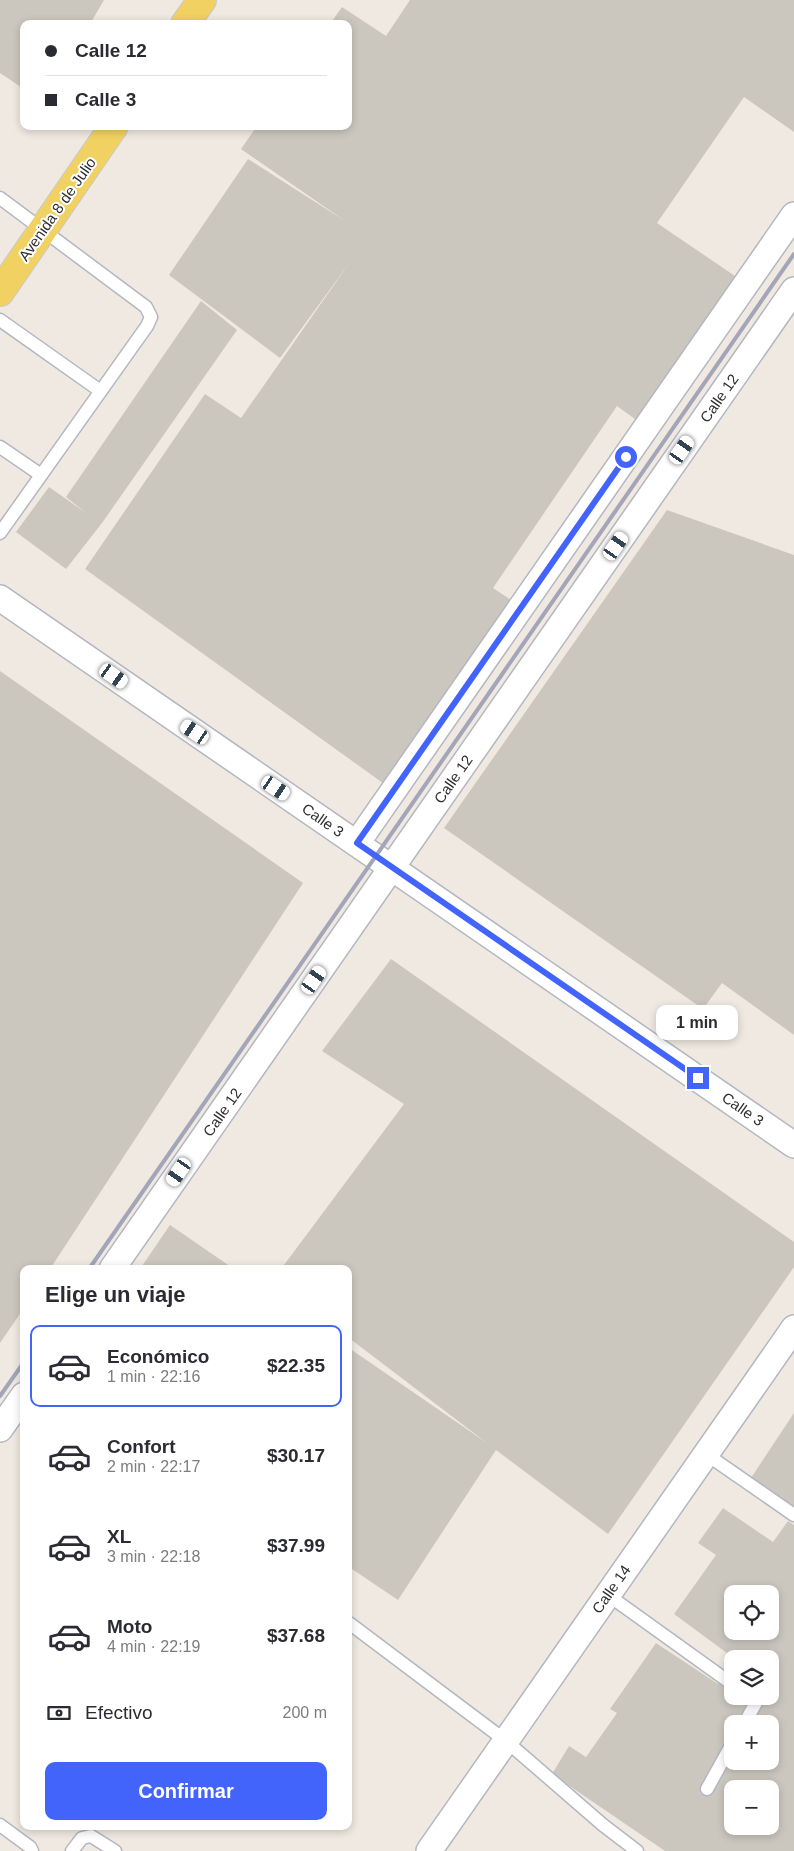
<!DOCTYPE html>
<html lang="es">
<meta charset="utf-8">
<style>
body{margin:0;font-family:Helvetica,sans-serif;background:#f2f2f3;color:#2b2b33;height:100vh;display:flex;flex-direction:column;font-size:19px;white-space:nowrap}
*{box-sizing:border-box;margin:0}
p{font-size:16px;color:#7c7c81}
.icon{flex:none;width:28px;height:28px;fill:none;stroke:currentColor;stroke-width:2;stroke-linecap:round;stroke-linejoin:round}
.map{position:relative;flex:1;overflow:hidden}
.drawer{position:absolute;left:20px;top:1265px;width:332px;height:565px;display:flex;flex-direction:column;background:#fff;border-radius:10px;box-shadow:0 2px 8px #0003}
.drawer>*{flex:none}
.banner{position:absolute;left:20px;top:20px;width:332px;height:110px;border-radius:10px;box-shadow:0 2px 8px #0003;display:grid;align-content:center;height:110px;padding:0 25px;background:#fff}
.fabs{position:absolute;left:724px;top:1585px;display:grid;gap:10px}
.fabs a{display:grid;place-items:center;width:55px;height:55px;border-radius:10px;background:#fff;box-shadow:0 2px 8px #0003;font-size:25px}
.end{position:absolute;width:22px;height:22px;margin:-11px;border:6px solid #4264fb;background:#fff;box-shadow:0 0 0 2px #fff}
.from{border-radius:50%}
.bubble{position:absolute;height:35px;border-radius:10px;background:#fff;box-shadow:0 2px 8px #0003;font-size:16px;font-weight:600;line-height:35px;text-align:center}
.car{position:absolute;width:15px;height:30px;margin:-15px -8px;border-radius:6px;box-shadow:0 0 4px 1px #0007;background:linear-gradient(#fff 24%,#345 0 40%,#fff 0 76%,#345 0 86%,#fff 0)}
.banner b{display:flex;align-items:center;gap:18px;height:48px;font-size:19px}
.banner b+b{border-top:1px solid #e1e1e2}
.banner i{width:12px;height:12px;background:#2b2b33}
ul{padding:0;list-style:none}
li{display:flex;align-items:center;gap:15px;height:82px;margin:0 10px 8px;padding:0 15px;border:2px solid transparent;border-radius:10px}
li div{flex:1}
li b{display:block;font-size:19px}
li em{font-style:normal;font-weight:600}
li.selected{border-color:#4264fb}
li>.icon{width:45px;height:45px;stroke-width:1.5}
h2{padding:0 25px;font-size:22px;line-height:60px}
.pay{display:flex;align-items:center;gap:12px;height:55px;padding:0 25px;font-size:19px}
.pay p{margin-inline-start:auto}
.button{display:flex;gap:10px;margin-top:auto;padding:10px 25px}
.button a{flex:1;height:58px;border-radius:10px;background:#4264fb;color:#fff;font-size:20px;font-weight:600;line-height:58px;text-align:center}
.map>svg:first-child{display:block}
</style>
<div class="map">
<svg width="794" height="1851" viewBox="0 0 794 1851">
<rect width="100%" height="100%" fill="#efe9e1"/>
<g fill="#cbc7bf" fill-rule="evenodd">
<path d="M0,0h104l-14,24h-66v65l-24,-16z"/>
<path d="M410,0h384v132l-50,-35 -87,126 78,53 -96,146 -22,-16 -124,182 18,12 -124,186 -302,-217 120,-175 36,24 109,-156 -70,96 -111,-83 79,-116 97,62 -104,-72 16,-23h92v-102h-19l12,-17 44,29z"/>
<path d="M201,301l36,29 -135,193 -36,46 -50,-37 33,-45 37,26 -20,-16z"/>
<path d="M667,510l127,45v480l-72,-52 -19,26 -259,-181z"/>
<path d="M0,671l303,212 -253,386h-26v39l-24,35z"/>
<path d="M391,959l403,283v25l-186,267 -112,-84 -98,150 -49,-33v-219l138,95 -138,-105v-69h-68l123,-165 -82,-53z"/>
<path d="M170,1225l64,44h-94z"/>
<path d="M794,1413v94l-43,-29z"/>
<path d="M723,1508l50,34 15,-21 6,4v326h-129l-113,-77 17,-28 17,11 31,-44 -7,-4 46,-66 62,41 14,-21v33h38v-37h-35l-61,-45 42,-59 -18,-12zM732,1594h38v37h-38zM732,1724h38v37h-38zM732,1789h38v37h-38z"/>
</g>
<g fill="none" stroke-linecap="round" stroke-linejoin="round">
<g stroke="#b4b7c1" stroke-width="15">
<g id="service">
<path d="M0,198l146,109 5,10 -4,9 -147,207"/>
<path d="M0,320l99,70"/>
<path d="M0,447l41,28"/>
<path d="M706,1454l88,61"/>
<path d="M608,1595l124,89"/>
<path d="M349,1623l157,118 97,84 34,26"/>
<path d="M744,1724l13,-23 -8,-5"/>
<path d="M707,1789l25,-45"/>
<path d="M0,1825l30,22 2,4"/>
<path d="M72,1851l10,-13 9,-2 24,15"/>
</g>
</g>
<g stroke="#b4b7c1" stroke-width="28">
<g id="minor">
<path d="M0,598l794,547"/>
<path d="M357,843l437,-628"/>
<path d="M112,1269l682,-979"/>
<path d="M0,1429l24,-34"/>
<path d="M429,1851l365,-523"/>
</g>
</g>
<g stroke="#c9c9c9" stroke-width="30">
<g id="primary">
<path d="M185,24l17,-24"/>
<path d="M0,292l114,-166"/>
</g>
</g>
<use href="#service" stroke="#fff" stroke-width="12"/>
<use href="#minor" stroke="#fff" stroke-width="25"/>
<use href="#primary" stroke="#f2d163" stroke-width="28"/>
<g stroke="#a3a6b8" stroke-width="4">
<path d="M89,1269l705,-1015"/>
<path d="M0,1396l24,-34"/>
</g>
</g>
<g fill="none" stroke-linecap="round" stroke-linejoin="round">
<path stroke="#4264fb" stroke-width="6" d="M626,457l-269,386 341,235"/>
</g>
<g text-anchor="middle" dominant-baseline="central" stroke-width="4" stroke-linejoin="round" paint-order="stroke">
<g font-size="15" fill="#2e2e2e" stroke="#fff">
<text transform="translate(57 209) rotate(-55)">Avenida 8 de Julio</text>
<text transform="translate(719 398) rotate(-55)">Calle 12</text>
<text transform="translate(453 779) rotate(-55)">Calle 12</text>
<text transform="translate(323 820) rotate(35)">Calle 3</text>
<text transform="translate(743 1109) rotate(35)">Calle 3</text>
<text transform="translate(222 1112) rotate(-55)">Calle 12</text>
<text transform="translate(611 1589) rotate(-55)">Calle 14</text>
</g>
</g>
</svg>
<div class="fabs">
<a><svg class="icon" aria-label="locate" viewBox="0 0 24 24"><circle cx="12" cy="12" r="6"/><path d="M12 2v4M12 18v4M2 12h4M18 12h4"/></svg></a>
<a><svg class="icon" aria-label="layers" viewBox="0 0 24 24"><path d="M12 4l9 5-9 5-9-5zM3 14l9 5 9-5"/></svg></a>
<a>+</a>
<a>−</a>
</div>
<i class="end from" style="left:626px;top:457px"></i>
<i class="end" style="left:698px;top:1078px"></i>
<div class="bubble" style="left:656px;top:1005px;width:82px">1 min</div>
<i class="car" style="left:682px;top:450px;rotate:35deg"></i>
<i class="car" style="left:616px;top:546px;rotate:35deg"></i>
<i class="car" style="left:114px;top:676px;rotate:125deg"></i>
<i class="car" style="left:195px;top:732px;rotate:304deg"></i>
<i class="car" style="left:276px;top:788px;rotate:124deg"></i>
<i class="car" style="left:314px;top:980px;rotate:35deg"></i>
<i class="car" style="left:179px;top:1172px;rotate:215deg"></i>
<div class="banner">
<b><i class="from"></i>Calle 12</b>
<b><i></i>Calle 3</b>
</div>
<section class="drawer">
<h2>Elige un viaje</h2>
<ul>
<li class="selected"><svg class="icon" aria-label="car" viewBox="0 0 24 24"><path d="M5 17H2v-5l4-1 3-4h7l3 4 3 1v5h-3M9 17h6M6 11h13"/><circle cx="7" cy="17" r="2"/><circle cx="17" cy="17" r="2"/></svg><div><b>Económico</b><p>1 min · 22:16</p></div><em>$22.35</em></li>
<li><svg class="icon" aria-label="car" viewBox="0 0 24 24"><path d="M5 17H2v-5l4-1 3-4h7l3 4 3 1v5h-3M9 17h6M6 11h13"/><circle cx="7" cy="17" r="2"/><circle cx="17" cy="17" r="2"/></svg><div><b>Confort</b><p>2 min · 22:17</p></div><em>$30.17</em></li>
<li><svg class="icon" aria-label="car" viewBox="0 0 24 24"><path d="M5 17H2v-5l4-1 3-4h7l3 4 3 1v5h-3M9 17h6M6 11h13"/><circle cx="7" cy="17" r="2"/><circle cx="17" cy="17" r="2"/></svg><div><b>XL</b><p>3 min · 22:18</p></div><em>$37.99</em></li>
<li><svg class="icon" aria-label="car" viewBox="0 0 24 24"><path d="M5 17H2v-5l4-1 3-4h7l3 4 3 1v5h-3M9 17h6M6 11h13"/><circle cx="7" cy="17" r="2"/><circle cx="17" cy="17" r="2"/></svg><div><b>Moto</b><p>4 min · 22:19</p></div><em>$37.68</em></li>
</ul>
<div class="pay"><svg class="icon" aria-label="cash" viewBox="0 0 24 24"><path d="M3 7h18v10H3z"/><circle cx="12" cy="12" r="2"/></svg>Efectivo<p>200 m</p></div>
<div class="button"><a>Confirmar</a></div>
</section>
</div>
